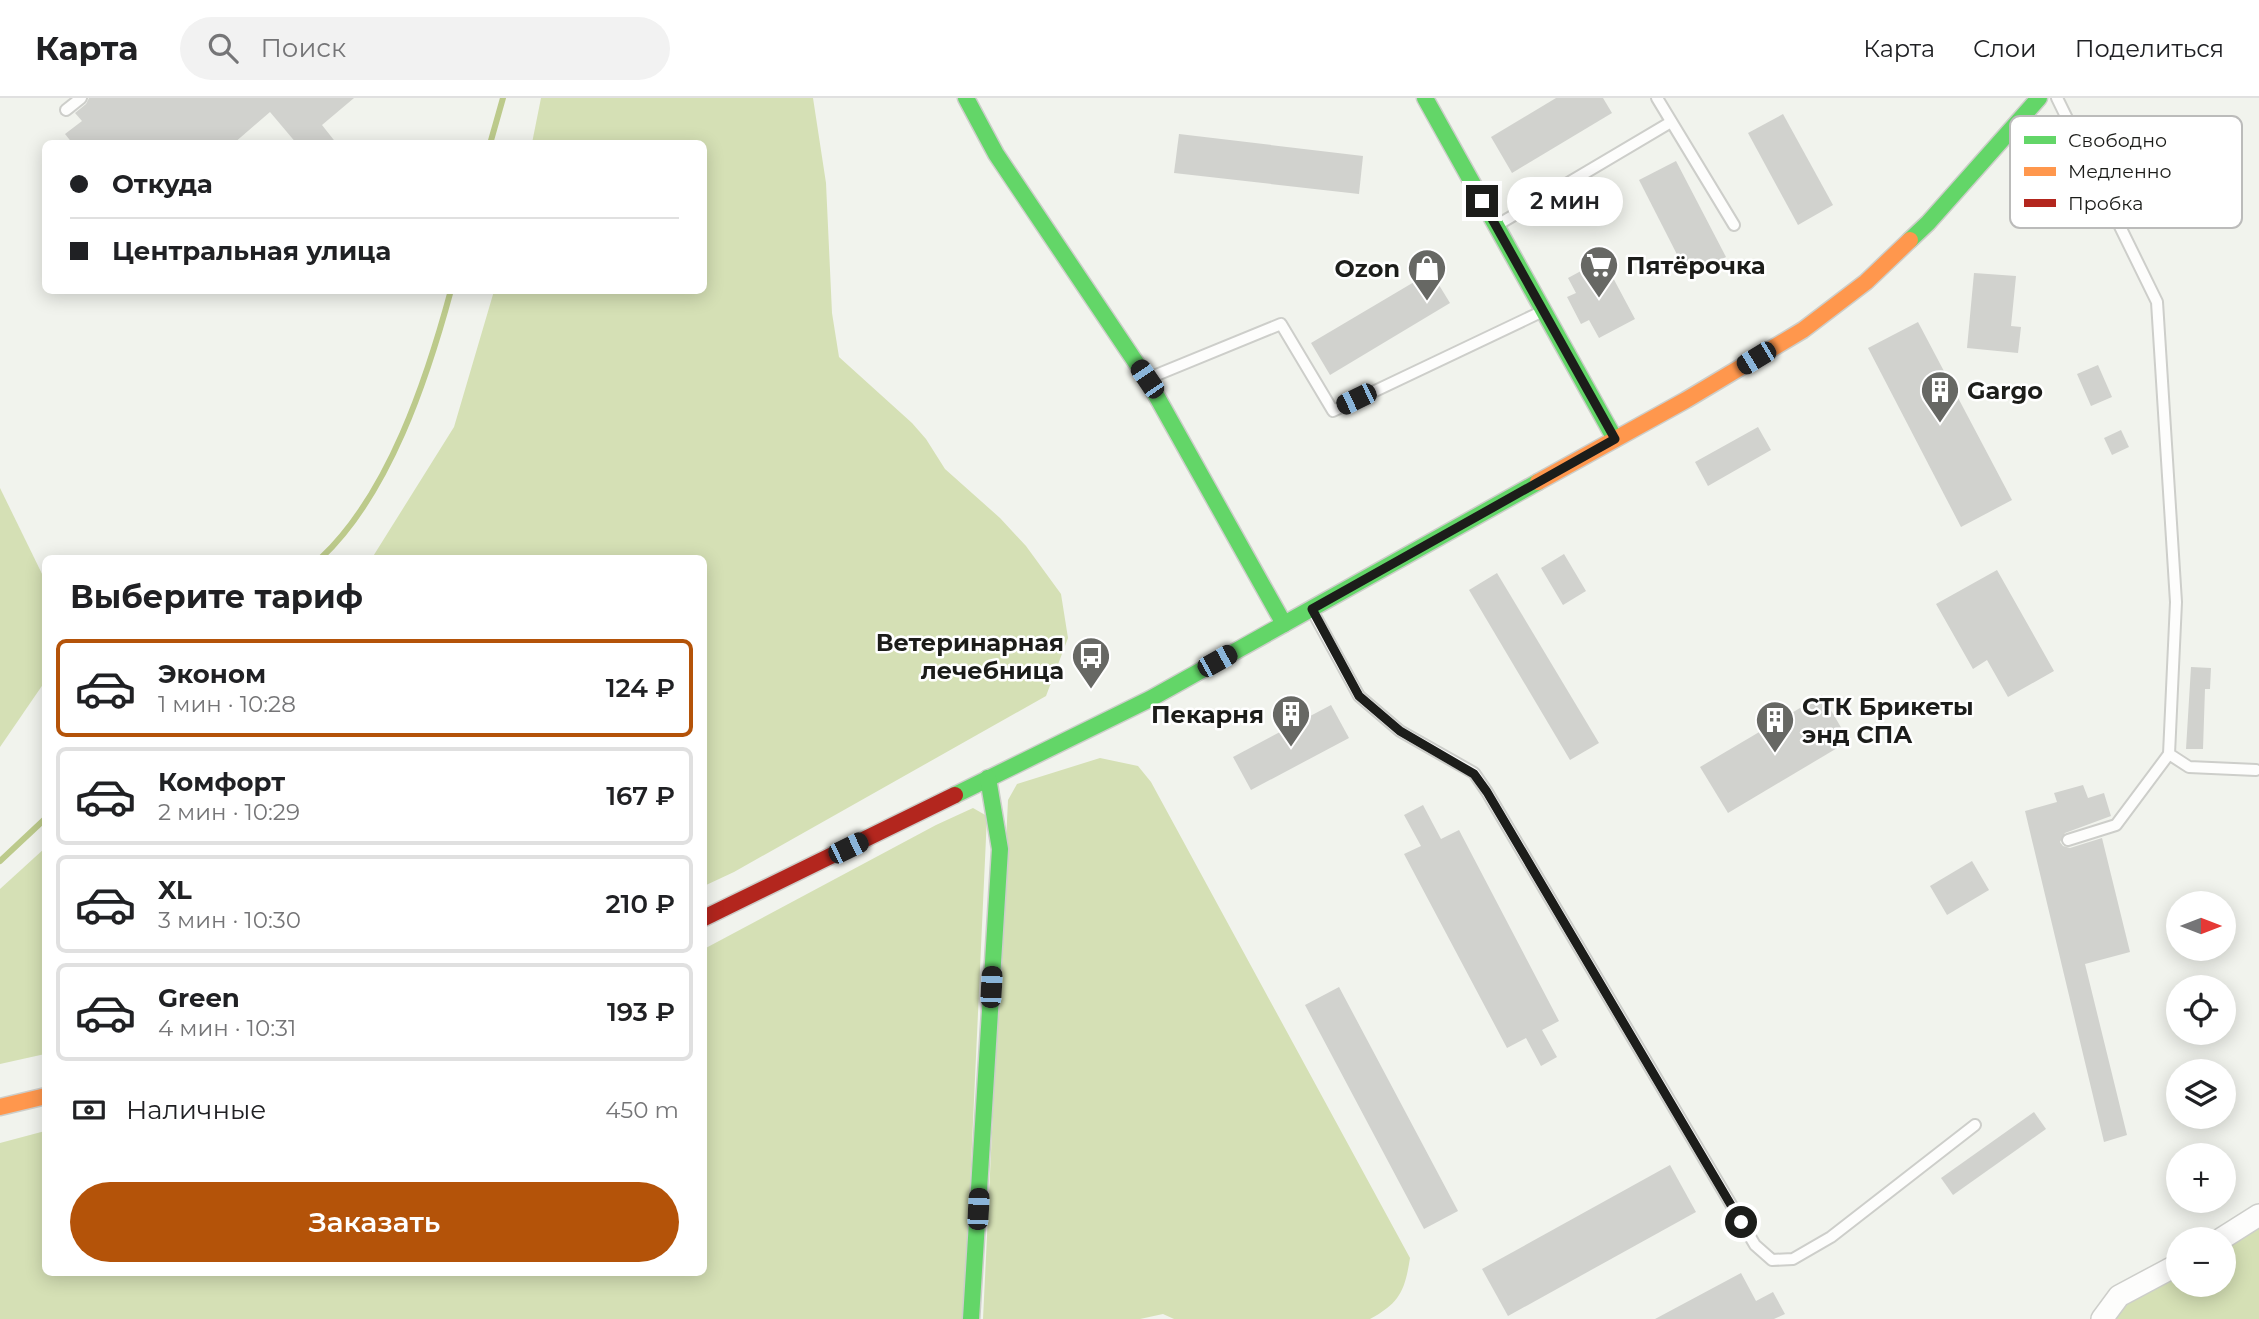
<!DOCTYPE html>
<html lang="ru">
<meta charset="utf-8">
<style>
body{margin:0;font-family:Montserrat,sans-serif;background:#f2f2f2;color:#202124;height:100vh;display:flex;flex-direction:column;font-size:26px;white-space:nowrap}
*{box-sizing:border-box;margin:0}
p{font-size:23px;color:#757577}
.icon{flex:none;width:38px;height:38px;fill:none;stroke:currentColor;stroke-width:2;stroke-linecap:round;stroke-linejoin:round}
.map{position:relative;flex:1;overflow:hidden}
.details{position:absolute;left:42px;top:457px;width:665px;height:721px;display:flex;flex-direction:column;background:#fff;border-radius:10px;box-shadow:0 4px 18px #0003}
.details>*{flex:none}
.top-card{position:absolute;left:42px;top:42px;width:665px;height:154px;border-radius:10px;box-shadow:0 4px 18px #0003;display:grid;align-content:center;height:154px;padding:0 28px;background:#fff}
.needle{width:46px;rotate:90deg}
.buttons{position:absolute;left:2166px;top:793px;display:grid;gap:14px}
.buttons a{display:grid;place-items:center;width:70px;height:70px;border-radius:50%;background:#fff;box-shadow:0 4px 18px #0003;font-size:35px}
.end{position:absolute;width:32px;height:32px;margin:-16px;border:9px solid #1c1d1a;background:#fff;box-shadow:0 0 0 4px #fff}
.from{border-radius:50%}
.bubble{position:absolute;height:49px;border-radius:24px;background:#fff;box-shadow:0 4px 18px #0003;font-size:23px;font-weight:600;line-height:49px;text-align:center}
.car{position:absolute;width:21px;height:42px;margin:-21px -10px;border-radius:9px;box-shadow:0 0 5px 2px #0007;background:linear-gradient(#222 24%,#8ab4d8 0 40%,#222 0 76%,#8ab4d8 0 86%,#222 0)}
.top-card b{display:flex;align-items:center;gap:24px;height:66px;font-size:26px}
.top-card b+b{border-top:2px solid #e0e0e0}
.top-card i{width:18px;height:18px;background:#202124}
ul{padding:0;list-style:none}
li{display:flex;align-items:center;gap:21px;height:98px;margin:0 14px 10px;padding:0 14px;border:4px solid #e0e0e0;border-radius:10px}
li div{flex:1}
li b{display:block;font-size:26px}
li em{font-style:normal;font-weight:600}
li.active{border-color:#b45309}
li>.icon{width:63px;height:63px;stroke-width:1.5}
h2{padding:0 28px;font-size:32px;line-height:84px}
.pay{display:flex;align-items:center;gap:18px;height:77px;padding:0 28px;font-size:26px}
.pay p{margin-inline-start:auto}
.button{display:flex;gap:14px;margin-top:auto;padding:14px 28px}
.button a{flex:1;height:80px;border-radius:42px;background:#b45309;color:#fff;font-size:28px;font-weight:600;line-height:80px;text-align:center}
header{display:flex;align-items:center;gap:42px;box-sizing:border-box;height:98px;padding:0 35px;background:#fff;border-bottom:2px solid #e0e0e0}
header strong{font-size:33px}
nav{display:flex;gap:38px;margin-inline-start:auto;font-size:24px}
.search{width:490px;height:63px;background:#f2f2f2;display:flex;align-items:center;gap:18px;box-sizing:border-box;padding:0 24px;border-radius:38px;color:#757577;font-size:26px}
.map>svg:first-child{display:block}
</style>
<header>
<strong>Карта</strong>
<div class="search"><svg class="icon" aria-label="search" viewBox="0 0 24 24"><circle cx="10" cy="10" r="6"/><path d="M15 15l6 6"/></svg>Поиск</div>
<nav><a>Карта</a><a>Слои</a><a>Поделиться</a></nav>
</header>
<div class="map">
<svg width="2259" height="1221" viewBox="0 0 2259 1221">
<rect width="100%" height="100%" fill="#f1f3ed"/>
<g fill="#d5e0b5">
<path d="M541,0h272l13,85 6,130 7,44 73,66 14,16 19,30 55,49 26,28 35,48 7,44 -22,58 -312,176 -30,14v-328h-332l82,-131 40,-136 210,-1v-146l-172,-1z"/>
<path d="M0,390l45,92 1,100 -46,67z"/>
<path d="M1100,660l38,8 13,16 259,476c-5,32 -10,45 -40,61h-196l-11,-5 -23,5h-157l25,-519 9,-16z"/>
<path d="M973,710l14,8 -23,503h-964v-176l45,-12 1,141h658v-323l232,-124z"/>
<path d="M45,750v206l-45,10v-175z"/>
<path d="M2259,1117v104h-157l77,-55v20h45v-45z"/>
</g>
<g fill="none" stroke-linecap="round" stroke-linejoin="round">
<g stroke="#bcca8b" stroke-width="6">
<path d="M490,46l13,-46"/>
<path d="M321,460c68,-64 106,-179 130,-268"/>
<path d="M0,763l46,-43"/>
</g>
</g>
<g fill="#d1d2ce">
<path d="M89,0h265l-32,27 15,19h-40l-27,-32 -37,32h-160l-8,-10 17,-13 -7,-8 11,-9z"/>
<path d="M1556,0h47l9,15 -100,60 -21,-36z"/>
<path d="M1783,16l50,91 -35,20 -50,-92z"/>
<path d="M1179,36l184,22 -4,38 -185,-21z"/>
<path d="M1676,63l50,96 -38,19 -49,-96z"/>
<path d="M1603,161l32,60 -36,19 -10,-18 -8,4 -14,-27 9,-4 -8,-15z"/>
<path d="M1431,174l19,31 -120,72 -19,-32z"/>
<path d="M1974,175l42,3 -5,50 10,1 -3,26 -51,-5z"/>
<path d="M1918,224l94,178 -51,27 -93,-179z"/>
<path d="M2098,267l14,32 -21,9 -14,-32z"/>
<path d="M1758,329l13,23 -63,36 -13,-24z"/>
<path d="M2121,332l8,17 -17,8 -8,-17z"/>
<path d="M1564,456l22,37 -23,14 -22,-37z"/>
<path d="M1997,472l57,101 -46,26 -21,-37 -14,9 -37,-65z"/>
<path d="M1497,475l102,170 -29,17 -101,-170z"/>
<path d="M2191,569l20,1 -1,21h-5l-2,60h-17z"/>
<path d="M1822,597l27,46 -121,72 -28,-46z"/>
<path d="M1331,607l18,33 -98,52 -18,-33z"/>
<path d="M2083,687l5,13 16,-5 7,23 -46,17 -5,9 3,4 7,2 32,-10 28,114 -45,12 42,171 -23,7 -79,-331 32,-9 -3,-9z"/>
<path d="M1423,707l18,34 18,-9 100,191 -17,9 15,27 -16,9 -15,-28 -19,10 -103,-194 17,-8 -17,-31z"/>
<path d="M1972,763l17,29 -42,25 -17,-29z"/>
<path d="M1339,889l119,224 -34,18 -119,-224z"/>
<path d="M2034,1014l12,17 -93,66 -12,-17z"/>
<path d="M1670,1067l26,47 -188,104 -26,-47z"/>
<path d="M1741,1175l15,28 17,-9 12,22 -11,5h-119z"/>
</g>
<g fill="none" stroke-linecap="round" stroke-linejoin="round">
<g stroke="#cdceca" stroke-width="14">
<g id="lane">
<path d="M1657,0l77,127"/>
<path d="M2057,0l100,204 19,300 -7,152 20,13 67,3"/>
<path d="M66,12l15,-12"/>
<path d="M1499,126l172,-102"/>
<path d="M1149,280l132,-54 52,87 208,-99"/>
<path d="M1313,514l46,84 41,35 74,42 13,19 268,453 17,15 21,-1 38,-22 144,-112"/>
<path d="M2068,742l48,-15 53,-71"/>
</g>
</g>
<g stroke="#cdceca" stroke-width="24">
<g id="street">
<path d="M2221,1141l38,-24"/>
<path d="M2102,1221l17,-23 60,-32"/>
</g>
</g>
<g stroke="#cdceca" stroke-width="19">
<g id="fast">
<path d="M966,0l30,56 151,225 137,245"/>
<path d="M1425,0l190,341"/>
<path d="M1910,142l18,-17 111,-125"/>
<path d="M955,697l195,-96 388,-217"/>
<path d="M971,1221l29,-470 -12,-71"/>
</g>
</g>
<g stroke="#cdceca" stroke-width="19">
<g id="slow">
<path d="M1538,384l148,-82 117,-70 63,-48 44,-42"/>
<path d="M0,1009l46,-11"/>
</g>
</g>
<g stroke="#cdceca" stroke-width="19">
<path id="jam" d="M704,820l251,-123"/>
</g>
<use href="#lane" stroke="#fdfdfc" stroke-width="10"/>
<use href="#street" stroke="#fdfdfc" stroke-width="21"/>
<use href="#fast" stroke="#63d668" stroke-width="16"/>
<use href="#slow" stroke="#ff974d" stroke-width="16"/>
<use href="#jam" stroke="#b3261e" stroke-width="16"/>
</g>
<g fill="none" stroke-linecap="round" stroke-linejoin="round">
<path stroke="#1c1d1a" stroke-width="9" d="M1482,103l133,238 -303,170 47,87 41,35 74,43 13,18 254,430"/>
</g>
<defs>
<g id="supermarket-pin" transform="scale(2.0125)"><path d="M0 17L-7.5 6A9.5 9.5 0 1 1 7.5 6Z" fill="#676864" stroke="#fff"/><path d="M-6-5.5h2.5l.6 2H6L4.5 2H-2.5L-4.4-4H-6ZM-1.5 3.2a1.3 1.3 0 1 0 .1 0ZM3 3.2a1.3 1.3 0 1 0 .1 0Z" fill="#fff"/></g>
<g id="shop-pin" transform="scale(2.0125)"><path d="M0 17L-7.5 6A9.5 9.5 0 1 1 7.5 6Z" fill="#676864" stroke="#fff"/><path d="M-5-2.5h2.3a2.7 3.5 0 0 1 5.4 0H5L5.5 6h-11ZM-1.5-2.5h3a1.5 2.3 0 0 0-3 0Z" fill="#fff"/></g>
<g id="building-pin" transform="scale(2.0125)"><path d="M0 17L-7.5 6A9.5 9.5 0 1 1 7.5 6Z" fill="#676864" stroke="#fff"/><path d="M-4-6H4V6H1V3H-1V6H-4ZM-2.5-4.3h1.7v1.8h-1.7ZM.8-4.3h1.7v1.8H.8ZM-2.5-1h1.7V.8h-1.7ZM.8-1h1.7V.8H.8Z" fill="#fff"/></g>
<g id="bus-pin" transform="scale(2.0125)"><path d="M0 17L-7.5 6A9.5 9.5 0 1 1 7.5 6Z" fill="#676864" stroke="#fff"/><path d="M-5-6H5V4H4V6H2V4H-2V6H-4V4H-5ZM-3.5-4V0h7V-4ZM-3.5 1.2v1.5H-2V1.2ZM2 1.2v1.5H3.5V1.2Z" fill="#fff"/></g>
</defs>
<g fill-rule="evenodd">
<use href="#supermarket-pin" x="1599" y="167"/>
<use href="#shop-pin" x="1427" y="170"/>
<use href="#building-pin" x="1940" y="292"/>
<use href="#bus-pin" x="1091" y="558"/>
<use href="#building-pin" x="1291" y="616"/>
<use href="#building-pin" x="1775" y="622"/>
</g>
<g text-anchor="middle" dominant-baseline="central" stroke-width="5" stroke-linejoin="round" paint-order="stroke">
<g font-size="24" font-weight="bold" fill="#1c1d1a" stroke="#fff" text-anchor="start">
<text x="1626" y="167">Пятёрочка</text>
<text x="1400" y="170" text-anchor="end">Ozon</text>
<text x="1967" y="292">Gargo</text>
<text x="1064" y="544" text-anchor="end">Ветеринарная<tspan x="1064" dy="28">лечебница</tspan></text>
<text x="1802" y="608">СТК Брикеты<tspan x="1802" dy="28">энд СПА</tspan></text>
<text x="1264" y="616" text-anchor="end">Пекарня</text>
</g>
</g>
<rect x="2010" y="18" width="232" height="112" rx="10" fill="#fff" stroke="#bbbbba" stroke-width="2"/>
<rect x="2024" y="38" width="32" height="8" fill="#63d668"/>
<rect x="2024" y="69" width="32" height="9" fill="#ff974d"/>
<rect x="2024" y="101" width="32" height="8" fill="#b3261e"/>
<g font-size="19" fill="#1c1d1a">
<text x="2068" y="49">Свободно</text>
<text x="2068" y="80">Медленно</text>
<text x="2068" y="112">Пробка</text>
</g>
</svg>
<div class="buttons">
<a><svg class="needle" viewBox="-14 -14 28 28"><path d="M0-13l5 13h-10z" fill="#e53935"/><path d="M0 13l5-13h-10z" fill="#757577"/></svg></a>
<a><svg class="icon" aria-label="locate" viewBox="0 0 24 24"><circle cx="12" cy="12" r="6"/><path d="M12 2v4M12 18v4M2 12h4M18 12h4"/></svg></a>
<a><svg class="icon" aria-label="layers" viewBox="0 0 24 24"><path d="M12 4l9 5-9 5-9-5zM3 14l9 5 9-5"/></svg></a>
<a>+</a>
<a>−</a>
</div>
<i class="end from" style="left:1741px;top:1124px"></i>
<i class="end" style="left:1482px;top:103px"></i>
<div class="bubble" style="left:1507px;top:79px;width:116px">2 мин</div>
<i class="car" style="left:1756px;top:260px;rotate:239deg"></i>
<i class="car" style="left:1147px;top:281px;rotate:326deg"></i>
<i class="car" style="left:1356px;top:301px;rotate:244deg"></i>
<i class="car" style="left:1217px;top:563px;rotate:61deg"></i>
<i class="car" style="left:848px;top:750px;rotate:64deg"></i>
<i class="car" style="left:991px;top:889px;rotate:3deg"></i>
<i class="car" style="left:978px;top:1111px;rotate:3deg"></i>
<div class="top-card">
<b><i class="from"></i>Откуда</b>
<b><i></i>Центральная улица</b>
</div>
<section class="details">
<h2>Выберите тариф</h2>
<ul>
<li class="active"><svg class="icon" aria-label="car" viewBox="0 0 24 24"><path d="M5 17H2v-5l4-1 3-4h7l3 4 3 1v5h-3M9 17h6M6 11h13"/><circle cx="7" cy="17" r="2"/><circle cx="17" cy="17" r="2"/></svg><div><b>Эконом</b><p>1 мин · 10:28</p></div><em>124 ₽</em></li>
<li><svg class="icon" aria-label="car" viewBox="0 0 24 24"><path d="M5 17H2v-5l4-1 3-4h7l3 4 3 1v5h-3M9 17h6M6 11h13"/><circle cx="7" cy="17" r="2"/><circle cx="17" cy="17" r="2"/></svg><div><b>Комфорт</b><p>2 мин · 10:29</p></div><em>167 ₽</em></li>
<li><svg class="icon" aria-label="car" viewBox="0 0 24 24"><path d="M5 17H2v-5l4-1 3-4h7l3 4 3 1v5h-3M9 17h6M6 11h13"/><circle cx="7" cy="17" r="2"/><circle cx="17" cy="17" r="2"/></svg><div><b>XL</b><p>3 мин · 10:30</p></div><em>210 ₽</em></li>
<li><svg class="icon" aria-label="car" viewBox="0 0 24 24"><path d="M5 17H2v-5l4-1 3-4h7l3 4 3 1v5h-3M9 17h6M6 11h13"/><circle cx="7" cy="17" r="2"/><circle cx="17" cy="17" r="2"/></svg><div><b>Green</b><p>4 мин · 10:31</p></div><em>193 ₽</em></li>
</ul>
<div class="pay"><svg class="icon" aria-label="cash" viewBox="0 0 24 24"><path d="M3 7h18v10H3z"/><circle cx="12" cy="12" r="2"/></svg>Наличные<p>450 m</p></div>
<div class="button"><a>Заказать</a></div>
</section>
</div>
